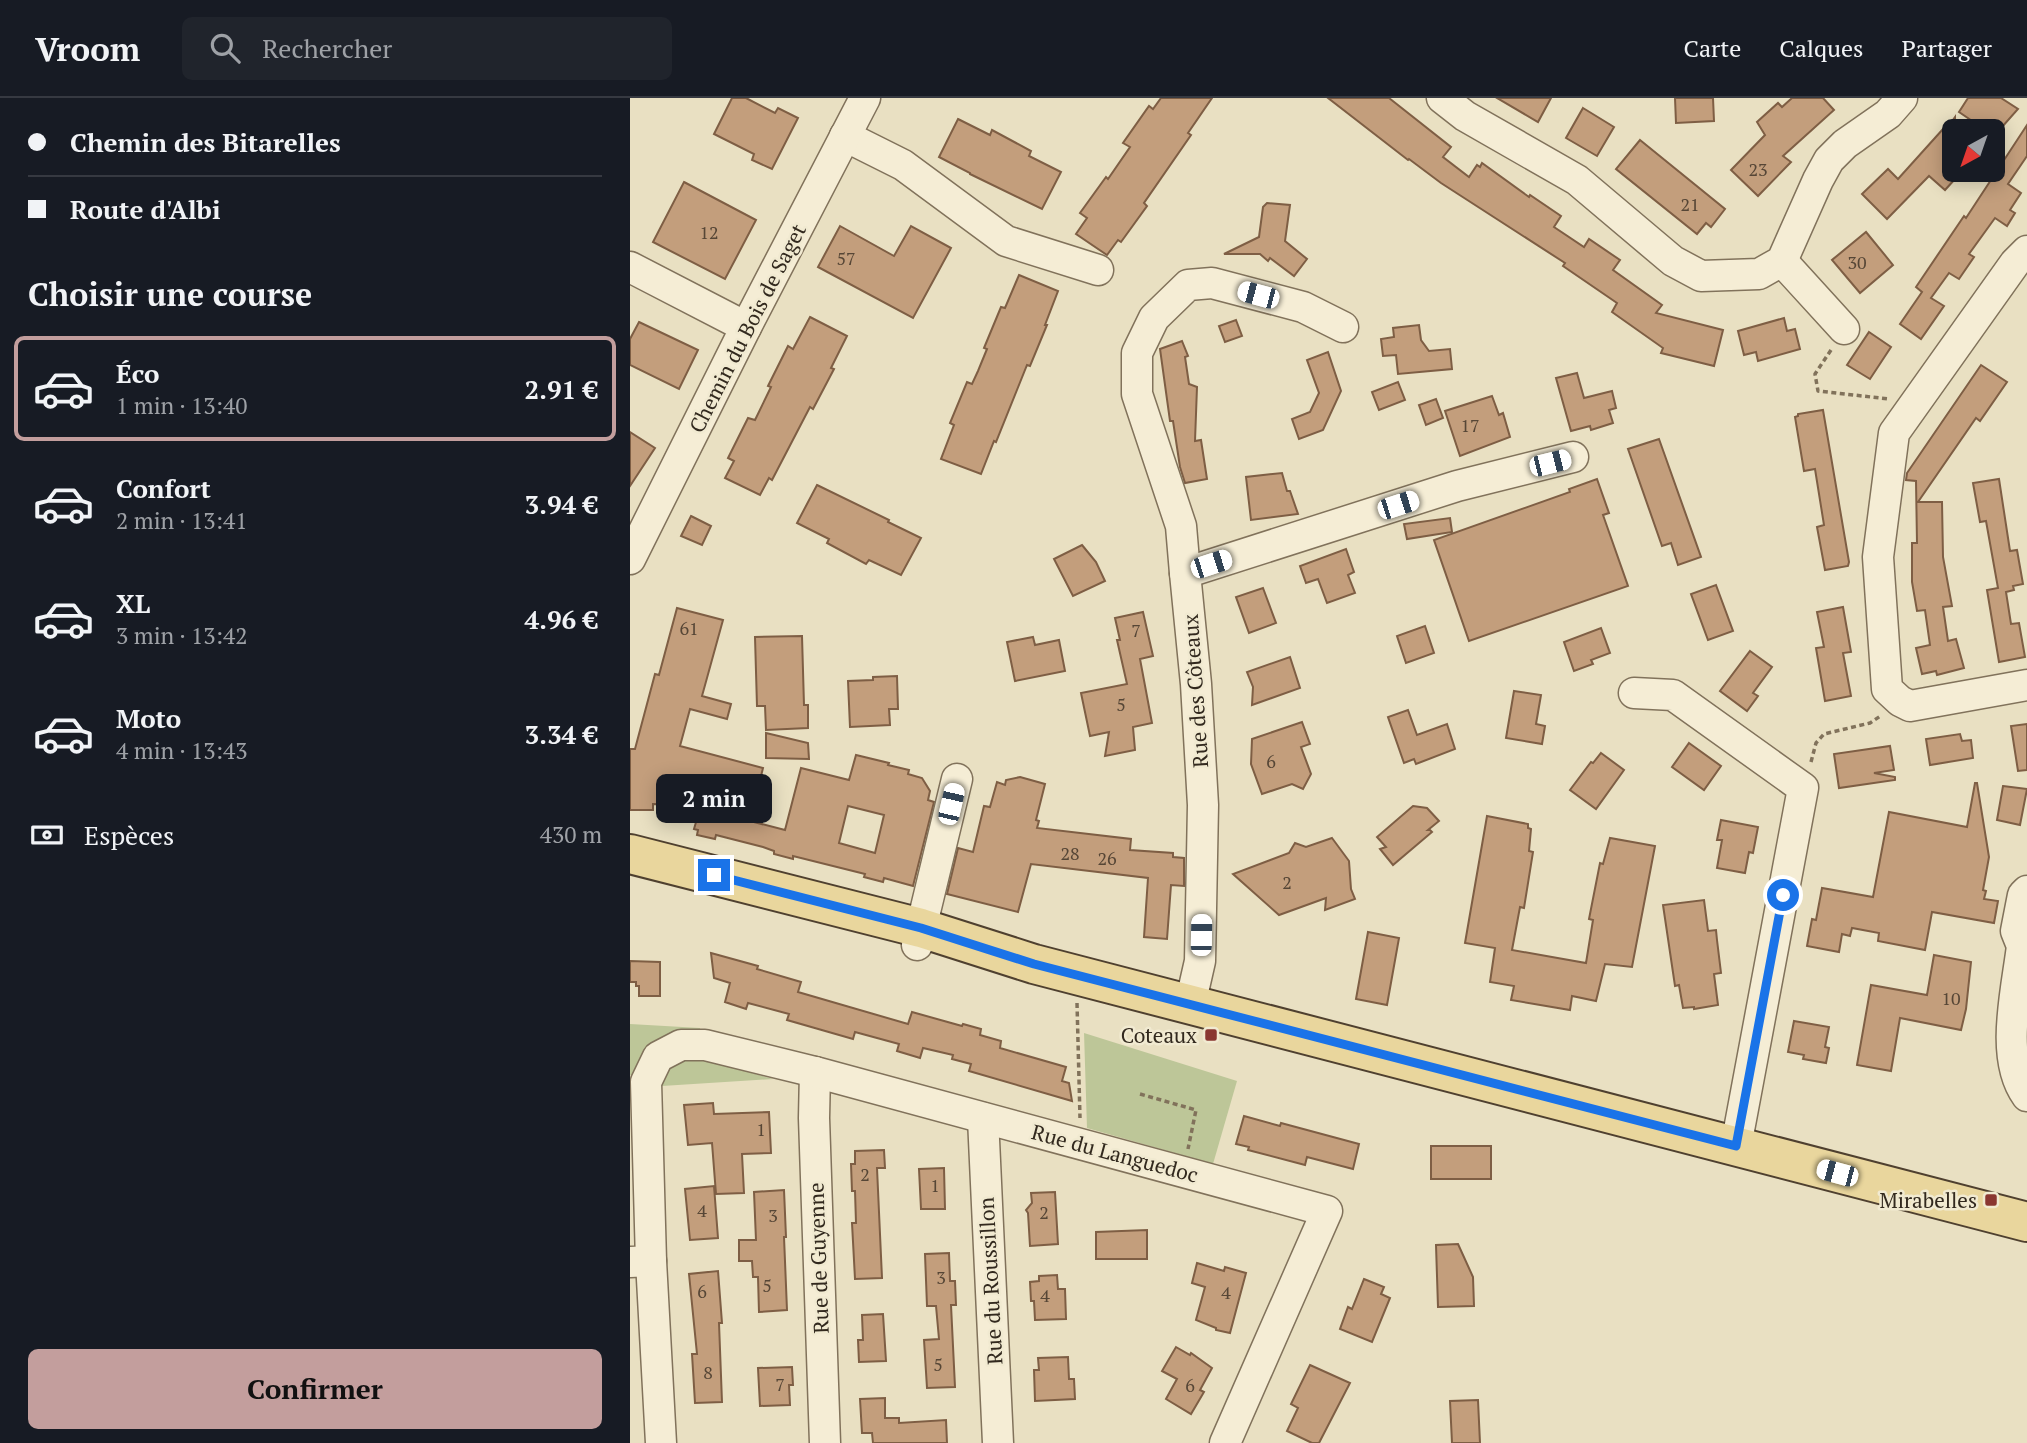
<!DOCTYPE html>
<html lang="fr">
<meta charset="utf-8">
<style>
body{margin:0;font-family:"PT Serif",serif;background:#20242c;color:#f1f3f6;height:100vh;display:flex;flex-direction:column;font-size:26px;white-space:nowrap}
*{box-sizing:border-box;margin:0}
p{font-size:23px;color:#9ea1a6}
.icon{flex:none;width:38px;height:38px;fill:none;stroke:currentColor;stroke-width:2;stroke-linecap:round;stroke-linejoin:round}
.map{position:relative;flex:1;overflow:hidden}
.panel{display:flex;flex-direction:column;background:#171b24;width:630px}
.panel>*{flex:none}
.guide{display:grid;align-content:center;height:154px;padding:0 28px;background:#171b24}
.needle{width:46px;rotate:220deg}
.fabs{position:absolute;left:1312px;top:21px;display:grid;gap:14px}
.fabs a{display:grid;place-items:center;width:63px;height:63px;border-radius:10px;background:#171b24;box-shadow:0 4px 18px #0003;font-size:35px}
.end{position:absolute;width:32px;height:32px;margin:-16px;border:9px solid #1a73e8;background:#fff;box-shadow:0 0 0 4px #fff}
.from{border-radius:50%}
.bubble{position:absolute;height:49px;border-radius:10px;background:#171b24;box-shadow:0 4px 18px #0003;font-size:23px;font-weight:700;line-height:49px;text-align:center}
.car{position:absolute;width:21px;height:42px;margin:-21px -10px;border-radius:9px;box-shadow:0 0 5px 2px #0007;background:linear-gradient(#fff 24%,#345 0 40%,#fff 0 76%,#345 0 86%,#fff 0)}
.guide b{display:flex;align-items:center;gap:24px;height:66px;font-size:26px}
.guide b+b{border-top:2px solid #363941}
.guide i{width:18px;height:18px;background:#f1f3f6}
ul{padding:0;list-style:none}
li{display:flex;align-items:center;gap:21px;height:105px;margin:0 14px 10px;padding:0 14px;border:4px solid transparent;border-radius:10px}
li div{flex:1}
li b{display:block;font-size:26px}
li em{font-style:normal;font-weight:700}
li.selected{border-color:#c39e9d}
li>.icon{width:63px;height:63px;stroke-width:1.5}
h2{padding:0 28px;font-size:32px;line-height:84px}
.pay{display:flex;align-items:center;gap:18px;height:77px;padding:0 28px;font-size:26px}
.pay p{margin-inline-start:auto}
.cta{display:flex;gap:14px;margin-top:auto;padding:14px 28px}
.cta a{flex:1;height:80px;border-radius:10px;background:#c39e9d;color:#111;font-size:28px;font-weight:700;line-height:80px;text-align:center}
header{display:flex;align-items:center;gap:42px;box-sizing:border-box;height:98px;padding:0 35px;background:#171b24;border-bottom:2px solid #363941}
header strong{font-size:33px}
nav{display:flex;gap:38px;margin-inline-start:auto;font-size:24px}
.search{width:490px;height:63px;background:#20242c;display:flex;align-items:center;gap:18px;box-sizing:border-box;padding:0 24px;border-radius:10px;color:#9ea1a6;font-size:26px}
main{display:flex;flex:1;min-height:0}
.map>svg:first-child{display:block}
</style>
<header>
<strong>Vroom</strong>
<div class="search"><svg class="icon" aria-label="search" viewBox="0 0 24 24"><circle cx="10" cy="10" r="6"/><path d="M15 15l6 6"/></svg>Rechercher</div>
<nav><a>Carte</a><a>Calques</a><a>Partager</a></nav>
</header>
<main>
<section class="panel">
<div class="guide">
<b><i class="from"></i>Chemin des Bitarelles</b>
<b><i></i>Route d'Albi</b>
</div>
<h2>Choisir une course</h2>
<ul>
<li class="selected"><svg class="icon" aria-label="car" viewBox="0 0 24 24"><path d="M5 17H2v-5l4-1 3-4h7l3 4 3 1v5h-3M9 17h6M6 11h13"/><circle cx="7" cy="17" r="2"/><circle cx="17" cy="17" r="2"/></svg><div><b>Éco</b><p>1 min · 13:40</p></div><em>2.91 €</em></li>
<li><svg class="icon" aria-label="car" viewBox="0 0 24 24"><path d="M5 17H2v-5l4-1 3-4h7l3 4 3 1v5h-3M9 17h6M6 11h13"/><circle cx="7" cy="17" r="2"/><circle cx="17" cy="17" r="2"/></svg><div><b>Confort</b><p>2 min · 13:41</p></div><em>3.94 €</em></li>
<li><svg class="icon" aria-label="car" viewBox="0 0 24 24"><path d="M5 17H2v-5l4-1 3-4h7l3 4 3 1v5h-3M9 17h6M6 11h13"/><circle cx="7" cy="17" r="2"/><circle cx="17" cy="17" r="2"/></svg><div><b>XL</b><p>3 min · 13:42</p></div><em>4.96 €</em></li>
<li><svg class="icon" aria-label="car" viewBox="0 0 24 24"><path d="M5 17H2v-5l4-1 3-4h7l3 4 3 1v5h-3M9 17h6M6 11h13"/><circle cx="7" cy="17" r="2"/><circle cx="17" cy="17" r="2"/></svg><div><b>Moto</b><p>4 min · 13:43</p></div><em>3.34 €</em></li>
</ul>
<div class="pay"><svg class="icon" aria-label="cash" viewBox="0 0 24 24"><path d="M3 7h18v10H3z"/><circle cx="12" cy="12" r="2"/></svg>Espèces<p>430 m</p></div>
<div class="cta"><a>Confirmer</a></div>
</section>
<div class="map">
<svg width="1397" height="1345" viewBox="0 0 1397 1345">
<rect width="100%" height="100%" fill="#e9e0c2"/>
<g fill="#bdc698">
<path d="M0,926l70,4 2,31 71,20 -111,7 -32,-11z"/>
<path d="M454,935l153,48 -24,83 -126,-36z"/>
</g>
<g fill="#c39e7c" stroke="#7e5e44" stroke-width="2" fill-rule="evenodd">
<path d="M102,0h14l29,15 3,-5 20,10 -26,51 -20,-9 2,-6 -40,-20z"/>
<path d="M531,0h51l-24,35 3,2 -47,68 3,3 -26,36 -3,-2 -11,15 -31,-21 11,-16 -7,-5 26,-36 2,2 22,-32 -7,-4 26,-37 4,3z"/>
<path d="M698,0h61l62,49 -8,10 26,20 8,-12 3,2 2,-4 47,34 1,-2 31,21 -7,11 30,20 5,-8 31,21 -7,10 49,35 -6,8 67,17 -9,36 -53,-13 2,-5 -51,-36 5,-9 -54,-37 2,-3 -124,-80 -32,-24 -1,1z"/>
<path d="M867,0h54l-13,24z"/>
<path d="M1045,0h38l1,23 -38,2z"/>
<path d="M1162,0h31l11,12 -51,46 8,6 -33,34 -27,-26 34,-35 -8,-13 21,-19 4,4z"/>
<path d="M1338,0h33l17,11 -24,27 -1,-5h-6l-28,-19z"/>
<path d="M953,10l31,19 -17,29 -31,-18z"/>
<path d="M1325,19v62l-10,11 -16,-14 -42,43 -25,-25 26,-25 10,10 45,-50 2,2z"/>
<path d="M328,21l32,16 2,-5 39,21 -2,5 32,16 -19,37 -72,-35v-1l-31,-16z"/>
<path d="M1397,27v31l-19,28 13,9 -11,17 5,3 -8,13 -12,-8 -26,36 5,3 -15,22 -10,-6 -18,25 13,8 -23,33 -21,-15 22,-32 -6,-5 48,-71 2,2z"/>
<path d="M1010,42l85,69 -14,18 -5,-4 -9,11 -81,-65z"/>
<path d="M54,84l72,38 -31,59 -72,-37z"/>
<path d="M637,105l23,2 -5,36 22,18 -13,17 -24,-18 -2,3 -8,-7h-36l35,-17 4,-30z"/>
<path d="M210,128l54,30 17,-30 40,22 -38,70 -95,-51z"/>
<path d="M1236,134l27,33 -33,28 -28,-33z"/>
<path d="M389,177l39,16 -13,34h2l-17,41 -3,-1 -31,77 -2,-1 -13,33 -40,-15 13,-34 -4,-2 17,-41 5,2 6,-13 9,-22 -3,-1 17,-41 4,1z"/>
<path d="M180,219l37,19 -16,32 3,1 -21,40 -3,-2 -38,73 -3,-2 -9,17 -35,-17 9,-17 -6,-3 20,-40 7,2 16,-33 -3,-1 20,-40 5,3z"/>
<path d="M1154,220l3,13 8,-2 5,20 -42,12 -2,-9 -12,3 -6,-24z"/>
<path d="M606,222l6,16 -17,6 -6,-16z"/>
<path d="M9,224l59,28 -19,39 -49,-24v-26z"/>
<path d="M789,227l2,15 8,11 21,-2 2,20 -54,5 -2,-19 -13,1 -2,-17 13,-2 -1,-9z"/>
<path d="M1239,234l22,15 -21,32 -23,-14z"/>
<path d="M552,243l6,15 -3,1 4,27 8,3 -2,54 6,-1 6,39 -22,4 -5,-16 -7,-46h-3l-10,-72z"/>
<path d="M698,254l13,39 -18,39 -24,9 -7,-20 18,-7 9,-19 -12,-33z"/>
<path d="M1351,267l26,17 -27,39 -4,-3 -58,84h24l1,55 9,49 -9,1 5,34 8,-2 8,29 -27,7 -1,-4 -14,3 -6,-26 14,-3 -5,-35 -8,1 -5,-29v-39h5l-1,-62 -10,-1 1,-7z"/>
<path d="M947,275l7,25 28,-7 4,17 -7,2 4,13 -22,7 -1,-4 -19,5 -15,-53z"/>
<path d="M768,284l7,18 -26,10 -7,-18z"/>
<path d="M862,298l7,19 4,-2 7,24 -50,19 -15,-45z"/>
<path d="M806,301l7,19 -17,7 -7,-20z"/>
<path d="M1193,312l26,152 -1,4 -23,4 -8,-43 7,-2 -9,-56 -11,2 -9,-54 3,-1v-2z"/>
<path d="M0,334l25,16 -25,38z"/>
<path d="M1029,341l42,118 -23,8 -7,-22 -9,3 -34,-97z"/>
<path d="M652,375l5,18h3l8,23 -47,6 -5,-43z"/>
<path d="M967,381l12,34 -6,2 25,71 -159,55 -35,-101 136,-48 -1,-3z"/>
<path d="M1369,381l11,72 7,-1 6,34 -10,2 1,4 -8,2 5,32 8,-1 6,34 -26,5 -12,-72 11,-2 -12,-67 -6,1 -7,-39z"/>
<path d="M187,387l72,35 -1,2 33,16 -20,37 -32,-15 -3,4 -39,-21 2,-4 -32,-16z"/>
<path d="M61,418l20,10 -9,19 -21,-9z"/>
<path d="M820,420l2,14 -45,7 -3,-15z"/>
<path d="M452,447l14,17 9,19 -32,15 -19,-37z"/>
<path d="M716,451l8,23 -6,3 7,18 -28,10 -9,-24 -12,4 -6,-17z"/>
<path d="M1086,487l17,46 -25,9 -17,-46z"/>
<path d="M633,490l13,35 -27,10 -13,-36z"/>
<path d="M1213,509l8,45 -8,1 8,43 -26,5 -9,-53 8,-1 -7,-35z"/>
<path d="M47,510l46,12 -21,76 29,8 -4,15 -37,-10 -10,37 83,22 -13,53 35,9 16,-62 48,12 7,-25 33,8 -1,2 21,5 -1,4 14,4 8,13 -2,9 6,2 -21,84 -29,-8 -1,4 -19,-5 1,-3 -72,-18v3l-19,-5v-3l-11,-4 -47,-12 -1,4 -18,-4 1,-5 -4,-1 7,-24 -48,-1v6h-23v-61h5l20,-75 4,1zM218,708l36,9 -9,38 -36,-10z"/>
<path d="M513,514l10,44 -13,3 12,64 -19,4 2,23 -30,6 4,-24 -19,4 -9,-43 46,-9 -10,-44h3l-5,-22z"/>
<path d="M795,528l9,27 -28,10 -9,-27z"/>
<path d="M971,530l9,25 -19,7 2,4 -19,7 -10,-29z"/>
<path d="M172,538l2,69h4v23l-42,2 -1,-24h-8l-2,-69z"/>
<path d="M403,539l2,8 24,-5 6,31 -50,10 -8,-39z"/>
<path d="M1120,553l22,16 -19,26 5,3 -11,15 -27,-20z"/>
<path d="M660,559l10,31 -48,17 1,-18 -6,-15z"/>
<path d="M267,578l1,33h-9l1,16 -40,2 -2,-46 25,-1v-3z"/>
<path d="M884,593l27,4 -5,29 9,2 -3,18 -36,-6z"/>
<path d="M778,612l9,25 30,-11 8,25 -39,15 -2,-5 -10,4 -16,-46z"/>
<path d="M672,624l8,22 -9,3 10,27 -8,15 -11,-5 -30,10 -11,-30 1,-25z"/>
<path d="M1397,626v46l-9,1 -7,-45z"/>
<path d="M136,635l42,10 1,16 -43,-1z"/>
<path d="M1330,636l2,7 9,-1 2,18 -43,7 -4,-26z"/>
<path d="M1059,645l32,23 -17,24 -32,-23z"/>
<path d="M1260,648l4,24 -20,3 21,4v3l-56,8 -5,-34z"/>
<path d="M971,655l23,17 -28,39 -26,-19 21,-28 2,1z"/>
<path d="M390,679l25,7 -9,36 3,1 -2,7 94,11 -1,11 43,3v4l11,1v28l-13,-1 -4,54 -23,-2 4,-59 -117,-14 -13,48 -71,-18 11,-46 15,4 11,-46 6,1 7,-25 8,3 1,-5z"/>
<path d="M1345,685h2l12,74 -6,33 3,1 -2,8 14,2 -4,22 -62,-11 -7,38 -47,-9 1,-8 -27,-5 -2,8 -8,-2 -3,18 -32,-6 5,-27 4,1 6,-32 51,9 16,-85 78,15z"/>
<path d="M1373,688l24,3 -7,36 -23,-5z"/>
<path d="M783,708l14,2 12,13 -11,9h2l2,2 -39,33 -13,-16 6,-2 -9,-10z"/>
<path d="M857,718l41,8v4l3,1 -2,22 4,1 -9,56 -4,-1 -8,43 40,7 34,6 7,-43 -4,-1 11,-56 3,1 7,-26 45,8 -23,121 -27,-3 -9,37 -24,-5 -2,14 -59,-10 3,-14 -24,-4 5,-34 -30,-5z"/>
<path d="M1091,722l37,7 -5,26 -4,-1 -4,21 -28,-5 5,-28h-5z"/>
<path d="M702,740l17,23 2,28 4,10 -30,11 1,-12 -47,17 -46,-41 56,-21 6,-10 11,4z"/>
<path d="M1074,802l4,31 8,-1 1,10 4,33 -7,1 4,31 -24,4v-2l-11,1 -4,-23 -4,1 -12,-81z"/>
<path d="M738,834l31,6 -12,67 -31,-6z"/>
<path d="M81,855l47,13 -1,3 44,13 -3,10 110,32 4,-12 50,14 1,-2 18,5 -1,6 21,6 -1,7 66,19 -4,14 7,2 3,18 -103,-30 2,-7 -19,-5 1,-4 -30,-7 -3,10 -23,-7 2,-7 -44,-12 -2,7 -66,-19 2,-6 -41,-11 -2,6 -21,-7 5,-19 -16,-5z"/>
<path d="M1304,857l37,7 -5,47 -5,21 -61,-12 -9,53 -34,-6 14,-80 56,10z"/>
<path d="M0,863l30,1v34h-21v-10h-3v-4h-6z"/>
<path d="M1164,923l35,6 -4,20 4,1 -3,15 -23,-4 1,-4 -16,-3z"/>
<path d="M83,1005l1,11 55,-2 2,41 -29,1 2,39 -28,1 -4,-51 -24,2 -4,-40z"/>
<path d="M614,1018l36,10 1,-3 78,21 -6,25 -46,-12 -2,8 -57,-15 1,-3 -13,-3z"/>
<rect x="801" y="1048" width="60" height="33"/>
<path d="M254,1052l1,18h-8l5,110 -27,1 -3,-56h4l-1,-32h-3l-1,-27h4v-13z"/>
<path d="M314,1070l1,41h-24l-2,-40z"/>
<path d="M84,1088l4,52 -28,2 -5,-51z"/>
<path d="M154,1092l2,47h-2l3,73 -28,2 -1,-35h-5l-1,-16h-13v-21h17l-2,-48z"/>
<path d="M425,1094l3,52 -28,2 -2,-33 -2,-3 6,-7 -1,-10z"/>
<path d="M517,1132v29h-51v-27z"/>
<path d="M828,1146l15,33 1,29 -36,1 -2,-62z"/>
<path d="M319,1155l1,28h5l1,24h-5l4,82 -28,1 -3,-48 15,-1 -3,-33h-9l-2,-52z"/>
<path d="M567,1165l27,8 1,-4 21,6 -16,60 -14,-3v-2l-20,-8 9,-33 -13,-4z"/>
<path d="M88,1173l4,52h-3l3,79 -27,1 -3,-49h5l-8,-80z"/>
<path d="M427,1177l1,14h7l1,30 -31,1 -1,-19h-3l-1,-19 9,-1v-5z"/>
<path d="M734,1181l20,8 -3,7 9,4 -18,44 -32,-13 8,-22 4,2z"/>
<path d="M253,1216l3,47 -27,1 -1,-22h5l-1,-25z"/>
<path d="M546,1249l14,8 1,-2 21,15 -12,22 4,2 -13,22 -25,-15 11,-20 -15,-8z"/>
<path d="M438,1259l1,22h5l1,20 -40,2 -1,-31h5l-1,-12z"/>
<path d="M680,1267l40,18 -31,60h-7l-25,-12 11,-23 -7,-4z"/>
<path d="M162,1269l1,18h-4l1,20 -30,1 -2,-38z"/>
<path d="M255,1300v20h14v5l47,-3 1,23h-74l-1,-10h-10l-2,-34z"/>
<path d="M848,1302l2,43h-28l-2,-42z"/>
</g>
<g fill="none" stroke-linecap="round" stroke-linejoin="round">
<g stroke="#81725b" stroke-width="33">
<g id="minor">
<path d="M812,0l23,18 112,64 96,81 28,15 58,-2 23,-13 36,-81 11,-20 16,-16 43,-30 14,-16"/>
<path d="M215,38l58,29 103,76 92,29"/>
<path d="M1397,153l-12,12 -121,170 -16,124 9,132 13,12 10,5 117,-21"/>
<path d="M1152,163l62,68"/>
<path d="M0,169l116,60"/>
<path d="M0,461l116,-232 119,-229"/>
<path d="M555,475l-4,-47 -44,-132v-41l17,-35 34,-33 24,-2 91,24 40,20"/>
<path d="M1004,595l39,2 130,93 -67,358"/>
<path d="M1397,793l-4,4 -7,36 6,15c-5,43 -23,112 5,150"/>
<path d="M287,847l40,-166"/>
<path d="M560,907l10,-44 3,-156 -7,-121 -11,-111 272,-87 116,-29"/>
<path d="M185,974l-1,46 11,325"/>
<path d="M353,1020l15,325"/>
<path d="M21,1163l10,182"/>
<path d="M0,1164l21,-1 -5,-179 12,-25 23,-12h24l110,27 512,139 -102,232"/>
</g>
</g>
<g stroke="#4f402f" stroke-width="42">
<path id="major" d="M0,756l291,74 113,36 993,258"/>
</g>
<g stroke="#81725b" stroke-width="3.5" stroke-dasharray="5 3.5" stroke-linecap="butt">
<path d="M1201,252l-16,24 3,17 71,8"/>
<path d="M1181,664l5,-19 8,-9 46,-11 12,-8"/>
<path d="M447,905l3,115"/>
<path d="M510,996l56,16 -8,39"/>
</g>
<use href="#minor" stroke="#f5edd5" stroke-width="30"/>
<use href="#major" stroke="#e9d69d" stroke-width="38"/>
</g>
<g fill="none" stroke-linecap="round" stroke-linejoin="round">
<path stroke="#1a73e8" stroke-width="9" d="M84,777l207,53 113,36 702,182 47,-251"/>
</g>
<g fill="#8a3731" stroke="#f1ead1" stroke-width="2.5">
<rect x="574" y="930" width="14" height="14" rx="3.5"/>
<rect x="1354" y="1095" width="14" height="14" rx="3.5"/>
</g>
<g text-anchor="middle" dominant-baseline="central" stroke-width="5" stroke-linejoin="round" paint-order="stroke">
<g font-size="18" fill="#564636">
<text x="1128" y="71">23</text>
<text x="1060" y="106">21</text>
<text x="79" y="134">12</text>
<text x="216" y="160">57</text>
<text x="1227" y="164">30</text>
<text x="840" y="327">17</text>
<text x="59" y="530">61</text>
<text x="506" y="532">7</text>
<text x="491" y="606">5</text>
<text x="641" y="663">6</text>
<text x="440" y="755">28</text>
<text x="477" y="760">26</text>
<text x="657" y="784">2</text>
<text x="1321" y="900">10</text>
<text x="131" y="1031">1</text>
<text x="235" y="1076">2</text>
<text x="305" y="1087">1</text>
<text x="72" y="1112">4</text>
<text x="414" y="1114">2</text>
<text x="143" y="1117">3</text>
<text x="311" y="1179">3</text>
<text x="137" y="1187">5</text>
<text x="72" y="1193">6</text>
<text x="596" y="1194">4</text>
<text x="415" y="1197">4</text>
<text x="308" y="1266">5</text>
<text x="78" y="1274">8</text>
<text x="150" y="1286">7</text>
<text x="560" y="1287">6</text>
</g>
<g font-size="21" fill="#32291e" stroke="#f1ead1">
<text transform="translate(117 230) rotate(-63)">Chemin du Bois de Saget</text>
<text transform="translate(565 593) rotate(-94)">Rue des Côteaux</text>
<text transform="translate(485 1055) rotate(15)">Rue du Languedoc</text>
<text transform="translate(188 1160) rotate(-92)">Rue de Guyenne</text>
<text transform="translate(360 1183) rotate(-93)">Rue du Roussillon</text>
</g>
<g font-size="21" fill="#32291e" stroke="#f1ead1" text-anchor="end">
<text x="567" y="937">Coteaux</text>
<text x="1347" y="1102">Mirabelles</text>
</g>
</g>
</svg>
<div class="fabs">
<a><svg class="needle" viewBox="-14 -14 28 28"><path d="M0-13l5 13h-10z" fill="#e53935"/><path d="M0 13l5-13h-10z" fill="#9ea1a6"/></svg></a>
</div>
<i class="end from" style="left:1153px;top:797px"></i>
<i class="end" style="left:84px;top:777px"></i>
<div class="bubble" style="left:26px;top:676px;width:116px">2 min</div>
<i class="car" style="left:628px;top:197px;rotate:285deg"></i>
<i class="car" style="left:920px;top:365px;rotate:76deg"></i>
<i class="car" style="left:768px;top:407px;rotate:72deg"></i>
<i class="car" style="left:581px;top:466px;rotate:72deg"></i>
<i class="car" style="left:321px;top:706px;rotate:13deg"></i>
<i class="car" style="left:571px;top:837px;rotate:1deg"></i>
<i class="car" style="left:1207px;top:1075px;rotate:285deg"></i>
</div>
</main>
